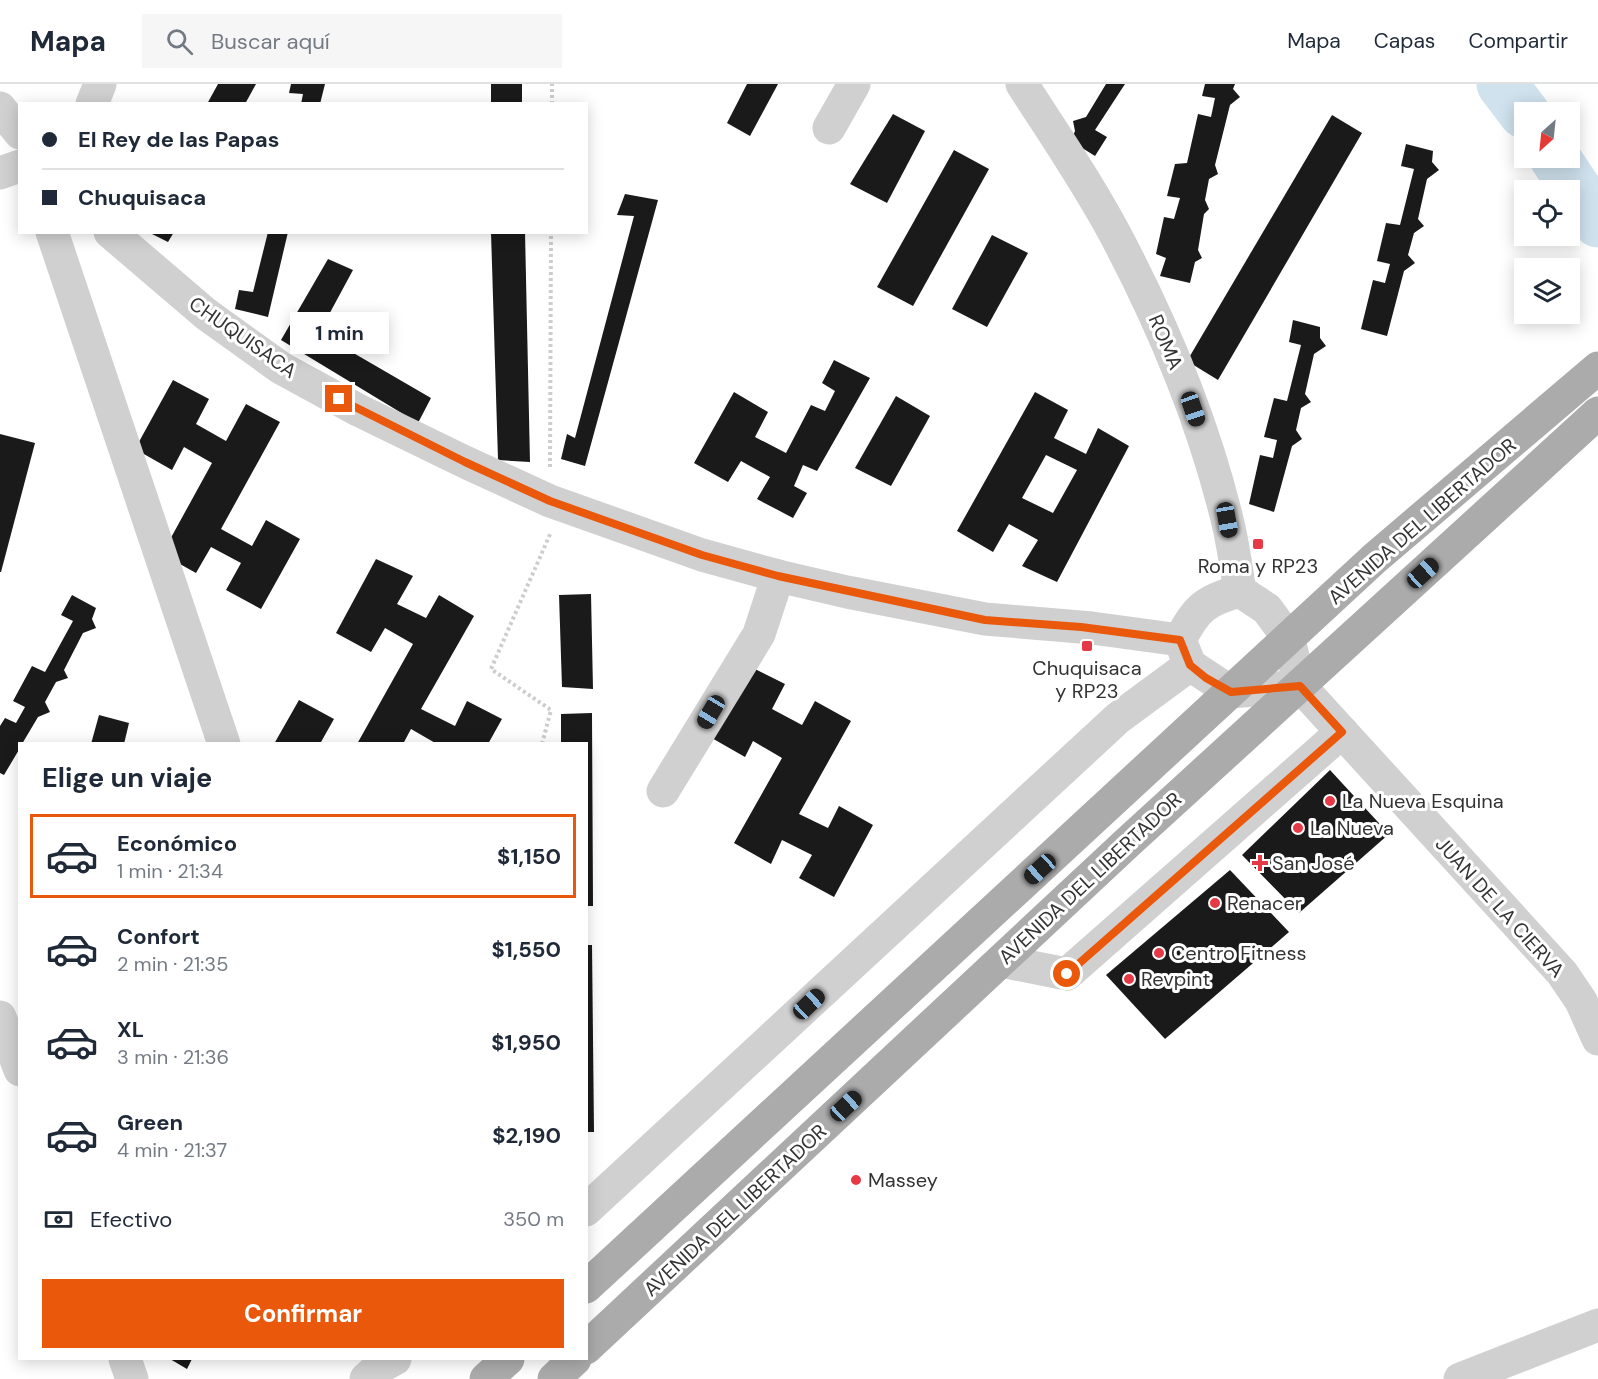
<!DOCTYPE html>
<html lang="es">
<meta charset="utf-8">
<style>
body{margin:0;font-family:"DM Sans",sans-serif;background:#f6f6f7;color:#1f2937;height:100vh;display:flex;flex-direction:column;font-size:22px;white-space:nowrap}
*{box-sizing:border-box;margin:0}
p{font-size:20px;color:#747a83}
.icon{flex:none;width:33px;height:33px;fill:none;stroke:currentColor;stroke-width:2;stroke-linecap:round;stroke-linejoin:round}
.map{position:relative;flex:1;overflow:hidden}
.panel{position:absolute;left:18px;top:658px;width:570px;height:618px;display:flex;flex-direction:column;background:#fff;border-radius:0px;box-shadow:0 3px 15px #0003}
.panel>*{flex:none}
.banner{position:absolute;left:18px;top:18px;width:570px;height:132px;border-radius:0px;box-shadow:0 3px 15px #0003;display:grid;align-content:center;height:132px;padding:0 24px;background:#fff}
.needle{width:39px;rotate:207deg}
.tools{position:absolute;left:1514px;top:18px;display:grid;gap:12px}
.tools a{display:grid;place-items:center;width:66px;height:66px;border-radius:0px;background:#fff;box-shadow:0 3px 15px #0003;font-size:30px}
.end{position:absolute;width:27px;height:27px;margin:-14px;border:8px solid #ea580c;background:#fff;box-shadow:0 0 0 3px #fff}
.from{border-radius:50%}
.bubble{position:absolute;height:42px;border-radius:0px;background:#fff;box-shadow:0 3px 15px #0003;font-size:20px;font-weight:700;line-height:42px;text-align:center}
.car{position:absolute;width:18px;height:36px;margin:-18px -9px;border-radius:8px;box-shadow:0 0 4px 2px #0007;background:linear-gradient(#222 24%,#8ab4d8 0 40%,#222 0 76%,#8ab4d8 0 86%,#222 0)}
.banner b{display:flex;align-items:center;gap:21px;height:57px;font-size:22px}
.banner b+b{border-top:2px solid #e0e1e3}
.banner i{width:15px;height:15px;background:#1f2937}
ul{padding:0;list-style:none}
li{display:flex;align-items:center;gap:18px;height:84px;margin:0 12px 9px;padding:0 12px;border:3px solid transparent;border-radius:0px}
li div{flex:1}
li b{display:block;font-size:22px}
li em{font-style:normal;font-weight:700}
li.on{border-color:#ea580c}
li>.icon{width:54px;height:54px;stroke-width:1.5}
h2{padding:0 24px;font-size:27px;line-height:72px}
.pay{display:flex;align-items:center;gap:15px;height:66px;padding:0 24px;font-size:22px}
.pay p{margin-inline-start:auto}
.cta{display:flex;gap:12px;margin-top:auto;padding:12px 24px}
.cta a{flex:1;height:69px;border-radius:0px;background:#ea580c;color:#fff;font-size:24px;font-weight:700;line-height:69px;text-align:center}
header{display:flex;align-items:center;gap:36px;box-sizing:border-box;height:84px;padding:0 30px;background:#fff;border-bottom:2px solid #e0e1e3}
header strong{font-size:28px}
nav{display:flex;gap:33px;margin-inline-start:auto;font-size:21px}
.search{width:420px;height:54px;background:#f6f6f7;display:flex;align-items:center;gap:15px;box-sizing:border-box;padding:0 21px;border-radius:0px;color:#747a83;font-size:22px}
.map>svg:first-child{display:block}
</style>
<header>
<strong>Mapa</strong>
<div class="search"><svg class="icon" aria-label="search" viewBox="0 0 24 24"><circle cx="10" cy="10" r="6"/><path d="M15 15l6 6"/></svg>Buscar aquí</div>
<nav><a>Mapa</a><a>Capas</a><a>Compartir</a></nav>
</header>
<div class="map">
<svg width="1598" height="1295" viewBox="0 0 1598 1295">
<rect width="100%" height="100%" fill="#fff"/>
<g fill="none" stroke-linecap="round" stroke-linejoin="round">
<g stroke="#cfe2ee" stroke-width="51">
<path d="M1502,0l22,29"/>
<path d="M1555,74l43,64"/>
</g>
</g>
<g fill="#1a1a1a" fill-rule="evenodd">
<path d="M218,0h38l-11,20h-38z"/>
<path d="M291,0h34l-5,20h-19l2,-10 -14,-1z"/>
<rect x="491" y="0" width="31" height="20"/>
<path d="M747,0h31l-28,52 -23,-13z"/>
<path d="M1106,0h19l-30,46 12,7 -12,19 -24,-15 4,-10 -2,-10 13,-4z"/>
<path d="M1205,0h30l-2,5 7,8 -10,8 -15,60 3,9 -9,5 -4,21 4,9 -5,5 -6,36 4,8 -7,4 -5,21 -30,-7 6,-18 -10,-4 8,-37 10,2 6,-21 -13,-2 8,-32 12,-1 11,-49 13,3 4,-19 -13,-2z"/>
<path d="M893,30l32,17 -38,72 -37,-19z"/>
<path d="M1332,31l30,18 -144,247 -31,-19z"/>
<path d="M1406,60l27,7 -1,11 7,8 -12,9 -9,40 6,7 -10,7 -6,22 7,8 -11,8 -17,65 -26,-7 12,-49 12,3 5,-19 -13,-3 9,-38 14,2 14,-56 -13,-3z"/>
<path d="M954,66l35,19 -76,137 -36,-19z"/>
<path d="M625,110l33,6 -73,266 -24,-7 6,-25 8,4 59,-222 -17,-1z"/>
<path d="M148,148h26l-6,10z"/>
<path d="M268,148h20l-20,85 -33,-8 4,-19 14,2z"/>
<path d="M491,148h34l5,230 -32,-2z"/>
<path d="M992,151l36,18 -41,74 -35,-18z"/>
<path d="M328,175l25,11 -34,63 112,65 -13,25 -137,-83z"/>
<path d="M1293,236l27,7v11l6,8 -12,8 -9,40 6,8 -10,6 -5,22 6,9 -10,7 -18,66 -25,-8 11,-49 13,3 4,-18 -13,-3 10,-39 13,3 14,-56 -12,-3z"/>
<path d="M834,276l36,18 -53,93 -14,-6 -9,21 13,7 -14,25 -36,-19 13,-22 -29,-16 -13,21 -34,-19 40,-71 34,20 -13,25 31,16 25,-48 14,6 10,-20 -13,-8z"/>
<path d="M173,296l36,19 -13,25 30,17 20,-37 34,18 -59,107 31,17 14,-26 34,19 -39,70 -35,-19 15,-27 -30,-16 -15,26 -34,-19 50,-91 -28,-16 -12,23 -37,-21z"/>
<path d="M1035,308l33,18 -14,28 32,16 12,-26 31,18 -72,136 -35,-16 16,-26 -29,-16 -16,28 -36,-21zM1046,371l31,15 -24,43 -31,-15z"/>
<path d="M896,312l34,20 -39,70 -36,-18z"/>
<path d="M0,350l35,9 -34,129h-1z"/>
<path d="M376,475l37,17 -16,28 29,14 13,-23 35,21 -53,93 34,17 12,-25 35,18 -14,25h-51l-26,-15 -8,15h-46l56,-100 -28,-16 -14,24 -35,-19z"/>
<path d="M591,510l2,95 -31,-2 -3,-92z"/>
<path d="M72,511l24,13 -4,11 4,9 -13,5 -19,37 4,8 -12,4 -11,20 5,10 -12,5 -16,27h-2v4l-16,27 -4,-2v-47l5,-8 11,5 9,-16 -12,-6 19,-35 13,6 28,-51 -12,-6z"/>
<path d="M751,583l34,17 -13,25 30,16 13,-24 36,20 -52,93 29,14 11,-22 34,19 -39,72 -35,-19 13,-23 -30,-15 -11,24 -37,-21 48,-85 -29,-17 -8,16 -35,-20z"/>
<path d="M299,616l35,19 -13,23 4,2h-51z"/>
<path d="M592,629l1,193h-7v-162h-25v-30z"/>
<path d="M99,631l30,8 -5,21h-33z"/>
<path d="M1330,686l59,64 -90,79 -57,-58z"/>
<path d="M1230,786l59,62 -124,107 -59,-64z"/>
<path d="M586,861h6l2,187h-8z"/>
<path d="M170,1275h22l-5,10z"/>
</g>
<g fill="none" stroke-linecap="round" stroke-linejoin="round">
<g stroke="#cdcdcd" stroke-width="4" stroke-dasharray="3 3" stroke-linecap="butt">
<path d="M552,20v-20"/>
<path d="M550,383l1,-235"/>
<path d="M542,660l9,-34 -60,-41 60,-137"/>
</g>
<g stroke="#d0d0d0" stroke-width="33">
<path d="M1022,0c32,50 66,99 94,152 47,89 87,185 111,283 6,24 9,48 13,72l27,18 22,30 11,47 262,287 19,28 17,38"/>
<path d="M92,20l8,-20"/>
<path d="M0,24l20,25"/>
<path d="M829,44l25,-44"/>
<path d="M0,89l20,-7"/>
<path d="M52,148l172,512"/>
<path d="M110,148l96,82 75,54 77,42 107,52 85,39 152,54 76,21 69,16 138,27 107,9 88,12"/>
<path d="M1240,507c-34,9 -44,17 -60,49l10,25 41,27 69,-6"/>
<path d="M663,707l96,-157 19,-58"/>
<path d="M1001,877l66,13 275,-242"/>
<path d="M0,933l20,53"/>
<path d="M586,1126l532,-492 72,-53"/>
<path d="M125,1275l7,20"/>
<path d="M366,1295l12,-11 17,-9"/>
<path d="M1460,1295l138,-54"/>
</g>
<g stroke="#ababab" stroke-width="33">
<path d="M586,1203l789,-729 223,-190"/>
<path d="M586,1264l541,-505 471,-430"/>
<path d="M486,1295l22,-20"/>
<path d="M554,1295l21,-20"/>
</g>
</g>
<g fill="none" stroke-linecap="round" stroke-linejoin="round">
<path stroke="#ea580c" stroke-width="8" d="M339,315l126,63 85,39 152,54 76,21 207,44 96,7 99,13 10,25 16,13 25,14 69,-6 42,46 -275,242"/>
</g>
<g fill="#e63946" stroke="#fff" stroke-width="2">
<rect x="1252" y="454" width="12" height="12" rx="3"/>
<rect x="1081" y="556" width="12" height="12" rx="3"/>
<circle cx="1330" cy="717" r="6"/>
<circle cx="1298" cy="744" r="6"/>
<path d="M1257 770h6v6h6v6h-6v6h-6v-6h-6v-6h6z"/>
<circle cx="1215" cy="819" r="6"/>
<circle cx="1159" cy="869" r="6"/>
<circle cx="1129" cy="895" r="6"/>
<circle cx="856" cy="1096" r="6"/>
</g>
<g text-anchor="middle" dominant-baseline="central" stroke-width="6" stroke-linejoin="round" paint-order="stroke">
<g font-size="20" fill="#333" stroke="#fff">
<text transform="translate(243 253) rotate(35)">CHUQUISACA</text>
<text transform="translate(1166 258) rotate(67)">ROMA</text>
<text transform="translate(1422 437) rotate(-41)">AVENIDA DEL LIBERTADOR</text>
<text transform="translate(1090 794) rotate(-43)">AVENIDA DEL LIBERTADOR</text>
<text transform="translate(1500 823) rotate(48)">JUAN DE LA CIERVA</text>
<text transform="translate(735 1126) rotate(-43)">AVENIDA DEL LIBERTADOR</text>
</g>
<g font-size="20" fill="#333" stroke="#fff" text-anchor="start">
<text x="1258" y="482" text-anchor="middle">Roma y RP23</text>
<text x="1087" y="584" text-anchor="middle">Chuquisaca<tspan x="1087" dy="23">y RP23</tspan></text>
<text x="1342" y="717">La Nueva Esquina</text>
<text x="1310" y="744">La Nueva</text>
<text x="1272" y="779">San José</text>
<text x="1227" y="819">Renacer</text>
<text x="1171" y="869">Centro Fitness</text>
<text x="1141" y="895">Revpint</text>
<text x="868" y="1096">Massey</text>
</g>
</g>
</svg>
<div class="tools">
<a><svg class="needle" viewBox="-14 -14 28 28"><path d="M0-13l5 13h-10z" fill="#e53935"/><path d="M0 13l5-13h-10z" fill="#747a83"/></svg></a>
<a><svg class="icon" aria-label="locate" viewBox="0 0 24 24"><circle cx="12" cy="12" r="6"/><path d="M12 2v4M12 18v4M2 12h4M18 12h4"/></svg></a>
<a><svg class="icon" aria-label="layers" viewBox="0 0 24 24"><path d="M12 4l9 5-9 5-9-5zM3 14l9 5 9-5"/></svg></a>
</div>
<i class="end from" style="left:1067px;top:890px"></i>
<i class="end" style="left:339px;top:315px"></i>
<div class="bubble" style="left:290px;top:228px;width:99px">1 min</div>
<i class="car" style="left:1193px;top:325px;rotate:161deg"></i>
<i class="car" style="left:1227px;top:436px;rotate:170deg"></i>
<i class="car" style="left:1423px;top:489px;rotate:48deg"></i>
<i class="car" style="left:711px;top:628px;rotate:211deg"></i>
<i class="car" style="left:1040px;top:785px;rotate:228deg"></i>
<i class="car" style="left:809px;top:920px;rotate:47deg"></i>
<i class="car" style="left:846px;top:1022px;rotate:47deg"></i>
<div class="banner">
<b><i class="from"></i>El Rey de las Papas</b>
<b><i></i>Chuquisaca</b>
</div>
<section class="panel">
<h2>Elige un viaje</h2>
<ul>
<li class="on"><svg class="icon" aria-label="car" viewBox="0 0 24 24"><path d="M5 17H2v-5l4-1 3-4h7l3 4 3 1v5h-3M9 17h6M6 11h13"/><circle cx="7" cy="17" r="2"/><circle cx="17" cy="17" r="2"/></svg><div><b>Económico</b><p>1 min · 21:34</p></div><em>$1,150</em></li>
<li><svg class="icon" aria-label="car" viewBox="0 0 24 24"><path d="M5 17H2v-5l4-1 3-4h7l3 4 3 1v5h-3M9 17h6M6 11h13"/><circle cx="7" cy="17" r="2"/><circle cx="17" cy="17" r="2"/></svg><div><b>Confort</b><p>2 min · 21:35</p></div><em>$1,550</em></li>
<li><svg class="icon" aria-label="car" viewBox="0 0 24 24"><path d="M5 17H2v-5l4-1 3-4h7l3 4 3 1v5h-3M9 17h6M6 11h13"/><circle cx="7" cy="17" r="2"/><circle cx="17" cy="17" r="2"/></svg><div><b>XL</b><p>3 min · 21:36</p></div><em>$1,950</em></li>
<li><svg class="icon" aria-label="car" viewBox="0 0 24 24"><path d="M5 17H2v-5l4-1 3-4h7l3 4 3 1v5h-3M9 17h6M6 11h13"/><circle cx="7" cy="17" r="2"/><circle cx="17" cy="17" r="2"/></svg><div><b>Green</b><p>4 min · 21:37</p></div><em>$2,190</em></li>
</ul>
<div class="pay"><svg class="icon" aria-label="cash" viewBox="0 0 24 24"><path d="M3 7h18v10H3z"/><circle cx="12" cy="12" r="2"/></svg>Efectivo<p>350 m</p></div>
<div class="cta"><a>Confirmar</a></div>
</section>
</div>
